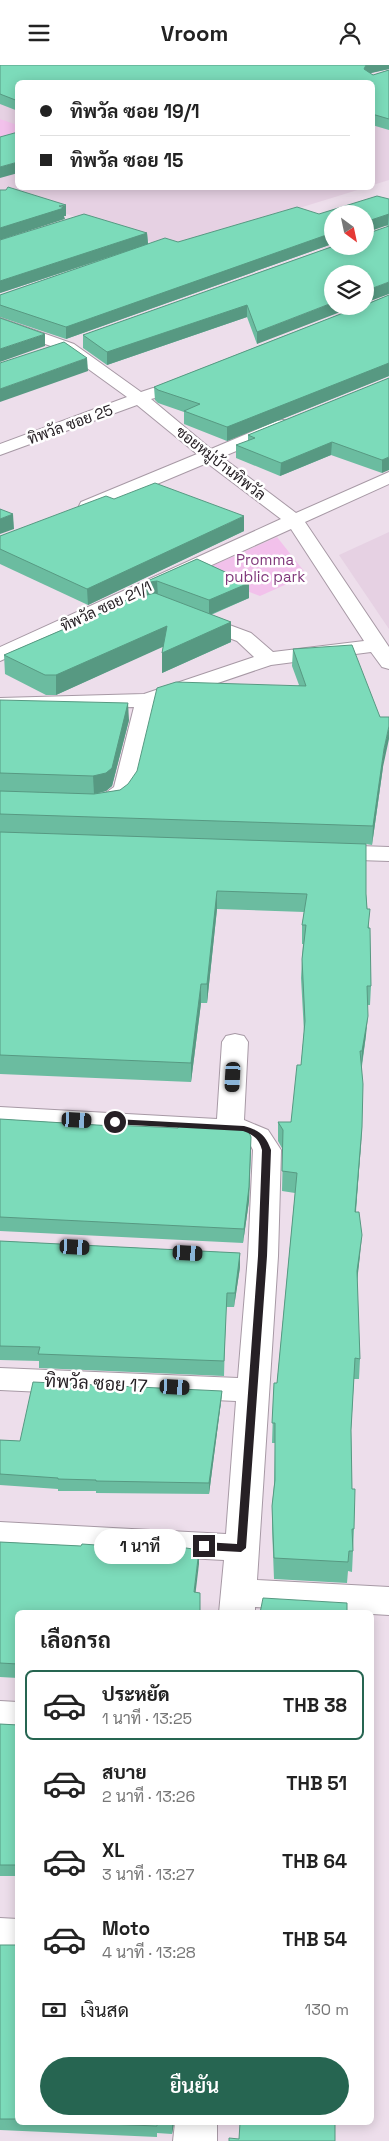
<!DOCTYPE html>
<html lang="th">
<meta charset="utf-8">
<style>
body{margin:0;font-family:"Space Grotesk",Sarabun,sans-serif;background:#f6f6f6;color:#222;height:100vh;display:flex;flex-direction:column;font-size:19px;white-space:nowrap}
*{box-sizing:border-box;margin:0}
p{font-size:16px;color:#767676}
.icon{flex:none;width:28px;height:28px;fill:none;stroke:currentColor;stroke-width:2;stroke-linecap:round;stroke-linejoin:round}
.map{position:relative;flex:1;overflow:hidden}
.side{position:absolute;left:15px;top:1545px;width:359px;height:515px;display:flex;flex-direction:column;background:#fff;border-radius:8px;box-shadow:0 2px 12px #0003}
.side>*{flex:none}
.hud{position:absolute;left:15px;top:15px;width:360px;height:110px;border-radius:8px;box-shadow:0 2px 12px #0003;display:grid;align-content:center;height:110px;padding:0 25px;background:#fff}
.needle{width:32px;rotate:147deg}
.fabs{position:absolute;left:324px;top:140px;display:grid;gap:10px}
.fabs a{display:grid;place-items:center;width:50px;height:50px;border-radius:50%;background:#fff;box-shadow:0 2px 12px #0003;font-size:25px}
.end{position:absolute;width:22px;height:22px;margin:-11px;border:6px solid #262025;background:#fff;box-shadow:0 0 0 2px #fff}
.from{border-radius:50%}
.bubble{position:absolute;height:35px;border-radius:18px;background:#fff;box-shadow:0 2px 12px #0003;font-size:16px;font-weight:600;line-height:35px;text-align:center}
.car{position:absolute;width:15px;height:30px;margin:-15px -8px;border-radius:6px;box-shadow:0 0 4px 1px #0007;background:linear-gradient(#222 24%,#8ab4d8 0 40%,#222 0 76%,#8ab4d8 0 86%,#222 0)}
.hud b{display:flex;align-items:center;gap:18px;height:48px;font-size:19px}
.hud b+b{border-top:1px solid #e0e0e0}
.hud i{width:12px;height:12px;background:#222}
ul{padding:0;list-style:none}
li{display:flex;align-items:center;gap:15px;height:70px;margin:0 10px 8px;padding:0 15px;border:2px solid transparent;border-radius:8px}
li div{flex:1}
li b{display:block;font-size:19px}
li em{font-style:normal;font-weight:600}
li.active{border-color:#266551}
li>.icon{width:45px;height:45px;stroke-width:1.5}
h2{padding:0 25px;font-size:22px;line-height:60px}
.pay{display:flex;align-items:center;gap:12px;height:55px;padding:0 25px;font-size:19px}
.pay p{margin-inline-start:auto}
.primary-button{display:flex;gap:10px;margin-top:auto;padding:10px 25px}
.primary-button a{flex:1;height:58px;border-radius:30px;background:#266551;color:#fff;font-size:20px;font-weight:600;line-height:58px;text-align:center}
header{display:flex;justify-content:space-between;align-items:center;height:65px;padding:0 25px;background:#fff;font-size:22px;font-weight:600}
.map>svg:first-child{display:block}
</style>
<header><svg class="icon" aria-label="menu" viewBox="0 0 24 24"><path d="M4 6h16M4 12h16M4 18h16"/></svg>Vroom<svg class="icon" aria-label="person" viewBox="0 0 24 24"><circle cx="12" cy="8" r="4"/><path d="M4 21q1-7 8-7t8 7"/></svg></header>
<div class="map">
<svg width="389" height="2076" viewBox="0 0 389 2076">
<rect width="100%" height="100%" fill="#eddeeb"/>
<g fill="#e6d1e3">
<path d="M0,0l18,18v104l346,1 -194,60 -170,-56z"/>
<path d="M372,27l17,5v83l-16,5z"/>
<path d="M389,467v97l-50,-74z"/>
</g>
<g fill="#f2c1eb">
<path d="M0,54l17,6v11l-17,5z"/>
<path d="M277,472l30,38 -47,21 -62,-24z"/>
</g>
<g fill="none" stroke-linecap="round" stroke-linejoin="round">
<g stroke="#a799a5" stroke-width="2">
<g id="minor">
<path d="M0,253l74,26 67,48 12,-4 6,1 2,4 -2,4 -8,2 60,50 66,-28 6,-1 6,1 3,4 -3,4 -67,28 74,56 93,-41v12l-84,38 84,125v22l-7,-2 -11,-15 -100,13 -115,39 -20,84 -9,12 -7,4 -25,6 -8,-2 -3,-5 3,-5 17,-4 10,-7 20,-80 -134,3v-12l144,-4 110,-37 -17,-16 -47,-18 -3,-4 3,-4 7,-2 54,20 22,19 91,-11 -73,-112 -291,132v-14l281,-128 -74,-56 -112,47 -7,2 -7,-2 -2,-4 2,-4 116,-48 -60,-49 -137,50v-11l127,-47 -65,-47 -62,-22z"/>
<path d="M328,780l61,2v14l-61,-2 -8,-2 -4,-5 4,-5z"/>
<path d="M235,969l9,2 4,6 -4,78 24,10 13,20 -3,106 -21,324 132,7v28l-134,-8v6h-36l5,-53 -224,-12v-26l226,12 10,-133 -236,-11v-22l238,10 10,-122 5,-106 -4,-8 -8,-4 -241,-13v-18l217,12 5,-77 4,-6z"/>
<path d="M0,1636l18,1v30l-18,-1z"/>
<path d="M0,1853l18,1v36l-18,-1z"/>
<path d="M175,2058h42v18h-44z"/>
</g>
</g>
<use href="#minor" fill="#fff" fill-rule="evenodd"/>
</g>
<g fill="#6bbca0">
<path d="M0,0h389v4l-19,4 3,2 16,-5v60l-17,-5v-42h-354v28l-18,-7z"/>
<path d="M389,134v27l-57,-12v30l-266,95 -66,-22v-22l134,-46 -134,44v-53l147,-7 1,11 30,-2 141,-28z"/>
<path d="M334,181l-77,98 -10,-27 -140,48 -24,-17v-13z"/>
<path d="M389,230v81l-162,65 -43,-17v-12l-26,-9 -3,-3 -1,-13z"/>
<path d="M389,313l-7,95 -51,-18 -51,21 -44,-18v-13l12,-4v-6z"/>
<path d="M114,434l130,32 -156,74 -88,-41v-28z"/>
<path d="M197,494l52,24v15l-38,17 20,7v20l-69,31v-20l1,-7 -107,49h-10l-41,-21 -1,-19 99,-43v-2l41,-14 -1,-13z"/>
<path d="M293,584l90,118 -11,78 -6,-1v50l3,34 2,58 -1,19h-3l-1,30 -4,31v61l-6,85 4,43 -3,24 3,80 -1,20h-5l-3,51 1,59 2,40 -2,43 -4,-1 -1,12 -73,-4 -2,-52v-21l2,-21 1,-42h-3l2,-60h3l18,-190 -13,-2 1,-41 -5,-9v-19h13l10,-57 3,-33 -3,-54 1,-19 1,-15h-1v-19l2,-13 -87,-3 -10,94h-6l-10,79 -191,-8v-374l129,20 -17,66 -6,5 -10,3 24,-4 179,-105 -7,-19z"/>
<path d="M0,1054l113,7 138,24 -2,51 -6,42 -243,-12z"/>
<path d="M0,1176l240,12v14l-6,40h-8l-2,69 -185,-8v-7l-39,-1z"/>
<path d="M222,1326l-1,11 -12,92 -113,-1v-2h-38v-2l-58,-4v-45l20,1z"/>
<path d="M0,1477l81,4 118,4v14l-181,49v65l-18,-1z"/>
<path d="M0,1659l18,1v151h-18z"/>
<path d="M0,1880h18v178h156l-2,11 -15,-1v4l-157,-7z"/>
</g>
<g fill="#579982">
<path d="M366,0h23v4l-22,5 -3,-5z"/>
<path d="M18,97v11l-18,5v-11z"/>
<path d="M66,140v11h-2l1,3 -65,21v-12z"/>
<path d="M389,149l-1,11 -23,8v-11z"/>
<path d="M147,168l1,11 -148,49v-12z"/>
<path d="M332,168v11l-266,95v-12z"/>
<path d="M389,217v12l-24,9v-12z"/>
<path d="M332,238v3h24l-99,38v-12z"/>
<path d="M247,240v12l-140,48v-13z"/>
<path d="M45,269v12l-45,16v-13z"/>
<path d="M87,293l1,13 -88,31v-13z"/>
<path d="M389,298v13l-162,65v-14z"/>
<path d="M332,377l-1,13 -51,21 1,-13z"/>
<path d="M389,392v13l-7,3v-13z"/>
<path d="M13,449l1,15 -14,5v-15z"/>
<path d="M244,451v15l-156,74 -1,-16z"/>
<path d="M157,516l1,15 -14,3 -1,-16z"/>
<path d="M249,518v15l-40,17v-15z"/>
<path d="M231,557v20l-69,31v-20z"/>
<path d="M167,561v19l-111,50v-20z"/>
<path d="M128,638l1,17 -17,66 -6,5 -12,3 -1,-18z"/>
<path d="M389,661v13l-6,28 -11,78 1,-19 11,-77z"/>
<path d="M217,826v18l-10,94v-19z"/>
<path d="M201,919v19l-10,79v-19z"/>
<path d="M368,951l-2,19 -5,35 1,-19z"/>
<path d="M362,1062l-1,19 -7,86 1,-20z"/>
<path d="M251,1072l-2,64 -6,42 1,-14z"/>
<path d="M362,1170l-2,20 -4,36 1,-20z"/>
<path d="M240,1188v14l-6,40 1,-14z"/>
<path d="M222,1326l-1,11 -12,92v-11z"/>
<path d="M199,1485v14l-5,42v-14z"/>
<path d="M172,2058h2l-2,11z"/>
</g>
<g fill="#7cdbba" stroke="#579982">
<path d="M0,0h366l-2,4 9,6 16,-5v49l-17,-5v-31h-354v18l-18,-7z"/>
<path d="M18,67v30l-18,5v-30z"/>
<path d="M8,122l58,18 -7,1 5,2 -64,20v-38h6z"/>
<path d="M377,131l12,3v15l-24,8v-8h-33v19l-266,94 -66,-22v-10l165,-57 13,4 119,-35 22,7z"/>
<path d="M84,149l63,19 -147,48v-41z"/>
<path d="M389,161v56l-24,9v-17h-33v29l-75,29 -10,-27 -140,47 -24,-17 251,-89h31v-13l1,1z"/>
<path d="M389,230v68l-162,64 -43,-16 16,-7 -42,-14 -4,-3 207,-81h4v-1z"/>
<path d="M0,253l45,16 -45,15z"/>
<path d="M64,277l23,16 -87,31v-26z"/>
<path d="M389,313v79l-7,3 -50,-18 -51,21 -45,-18 19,-7 -7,-3z"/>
<path d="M155,418l89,33 -157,73 -87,-40v-13l106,-40 8,3z"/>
<path d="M0,444l13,5 -13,5z"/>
<path d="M197,494l52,24 -40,17 -52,-19 -14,2z"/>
<path d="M155,528l76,29 -69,31 5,-27 -111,49h-11l-41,-20 102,-44 -3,-1 16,-8z"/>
<path d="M352,580l28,72h9v9l-5,23 -11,77 -373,-12v-23l94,3 26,-4 8,-6 9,-13 20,-83 19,-6 130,4 -13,-37z"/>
<path d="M0,635l128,3 -16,65 -6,5 -13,3 -93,-3z"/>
<path d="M0,767l366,12v50l1,15h3l-2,19h2l1,58h-4l1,30 -6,35h-2l3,33 -1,43 -7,85h4l3,23 -5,36 3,88 -5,-1 -4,72 1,59h3l-1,40h-2l1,22h-4l-1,11 -74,-4 -2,-52 3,-26v-57h-3l2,-40h3l20,-210 -15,-2 1,-41 -5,-8h13l6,-57h4l4,-44 -3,-62 4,-34h-4l5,-31 -90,-3 -10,93h-6l-10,79 -191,-8z"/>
<path d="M0,1054l113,7v-1l65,3 1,-3 62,2 7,3 3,7 -2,50 -5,42 -244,-12z"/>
<path d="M0,1176l240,12 -5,40h-8l-3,68 -186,-7 2,-7 -40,-1z"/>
<path d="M33,1317l189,9 -13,92 -113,-2v-1l-38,-1v-1l-58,-4v-34l20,1z"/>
<path d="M0,1477l81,4 1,-2 42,3 43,-2 32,5 -5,42 6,1v20h-182v51l-18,-1z"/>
<path d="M263,1533l84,5v10h-87z"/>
<path d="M0,1659l18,1v140h-18z"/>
<rect x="0" y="1880" width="18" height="174"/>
<path d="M81,2058h91v1l-15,-1v3z"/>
<path d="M240,2058h95v18h-106v-3l10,1z"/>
</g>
<path fill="#262025" d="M115,1054l129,7c15,4 22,9 27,24l-4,106 -21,292 -5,4 -37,-2 -5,-4 5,-4 33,2 21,-288 4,-106c-3,-11 -8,-15 -19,-19l-131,-7 -1,-2z"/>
<g text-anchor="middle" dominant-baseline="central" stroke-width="5" stroke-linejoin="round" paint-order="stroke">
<g font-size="15" fill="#262025" stroke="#fff">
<text transform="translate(70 359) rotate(-20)">ทิพวัล ซอย 25</text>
<text transform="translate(221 398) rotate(38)">ซอยหมู่บ้านทิพวัล</text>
<text transform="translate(106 541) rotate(-25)">ทิพวัล ซอย 21/1</text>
</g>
<g font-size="15" fill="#7f377a" stroke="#fff">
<text x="265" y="494">Promma<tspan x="265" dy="17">public park</tspan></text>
</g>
<g font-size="18" fill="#262025" stroke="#fff">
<text transform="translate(96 1318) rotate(3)">ทิพวัล ซอย 17</text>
</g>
</g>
</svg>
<div class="fabs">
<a><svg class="needle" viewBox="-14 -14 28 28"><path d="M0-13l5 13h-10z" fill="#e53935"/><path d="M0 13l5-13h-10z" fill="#767676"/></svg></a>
<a><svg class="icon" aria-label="layers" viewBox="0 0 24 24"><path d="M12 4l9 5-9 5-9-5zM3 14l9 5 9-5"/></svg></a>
</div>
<i class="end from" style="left:115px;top:1057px"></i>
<i class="end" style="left:204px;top:1481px"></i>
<div class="bubble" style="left:94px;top:1464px;width:92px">1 นาที</div>
<i class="car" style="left:233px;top:1012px;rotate:183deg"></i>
<i class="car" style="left:77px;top:1055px;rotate:93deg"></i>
<i class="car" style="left:75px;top:1182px;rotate:93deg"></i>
<i class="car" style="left:188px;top:1188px;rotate:93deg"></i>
<i class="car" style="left:175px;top:1322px;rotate:93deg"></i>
<div class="hud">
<b><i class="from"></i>ทิพวัล ซอย 19/1</b>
<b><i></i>ทิพวัล ซอย 15</b>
</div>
<section class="side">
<h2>เลือกรถ</h2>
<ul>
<li class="active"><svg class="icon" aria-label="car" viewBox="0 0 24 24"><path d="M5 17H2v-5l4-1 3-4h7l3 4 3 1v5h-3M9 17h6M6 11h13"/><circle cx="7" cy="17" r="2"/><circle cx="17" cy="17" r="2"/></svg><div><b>ประหยัด</b><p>1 นาที · 13:25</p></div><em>THB 38</em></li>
<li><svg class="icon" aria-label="car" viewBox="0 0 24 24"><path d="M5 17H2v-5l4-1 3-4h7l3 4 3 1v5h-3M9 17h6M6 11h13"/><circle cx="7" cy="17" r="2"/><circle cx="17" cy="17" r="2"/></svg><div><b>สบาย</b><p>2 นาที · 13:26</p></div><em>THB 51</em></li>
<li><svg class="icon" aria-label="car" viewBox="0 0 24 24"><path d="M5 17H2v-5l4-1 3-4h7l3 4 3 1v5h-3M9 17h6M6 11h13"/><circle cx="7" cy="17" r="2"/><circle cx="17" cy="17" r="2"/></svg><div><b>XL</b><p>3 นาที · 13:27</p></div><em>THB 64</em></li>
<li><svg class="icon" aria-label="car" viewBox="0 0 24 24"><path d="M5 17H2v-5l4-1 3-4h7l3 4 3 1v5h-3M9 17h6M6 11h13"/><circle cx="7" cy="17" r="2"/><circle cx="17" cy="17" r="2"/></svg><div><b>Moto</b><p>4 นาที · 13:28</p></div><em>THB 54</em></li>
</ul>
<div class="pay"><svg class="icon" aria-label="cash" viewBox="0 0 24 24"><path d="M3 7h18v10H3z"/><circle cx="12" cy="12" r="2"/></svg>เงินสด<p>130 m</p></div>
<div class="primary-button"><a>ยืนยัน</a></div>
</section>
</div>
